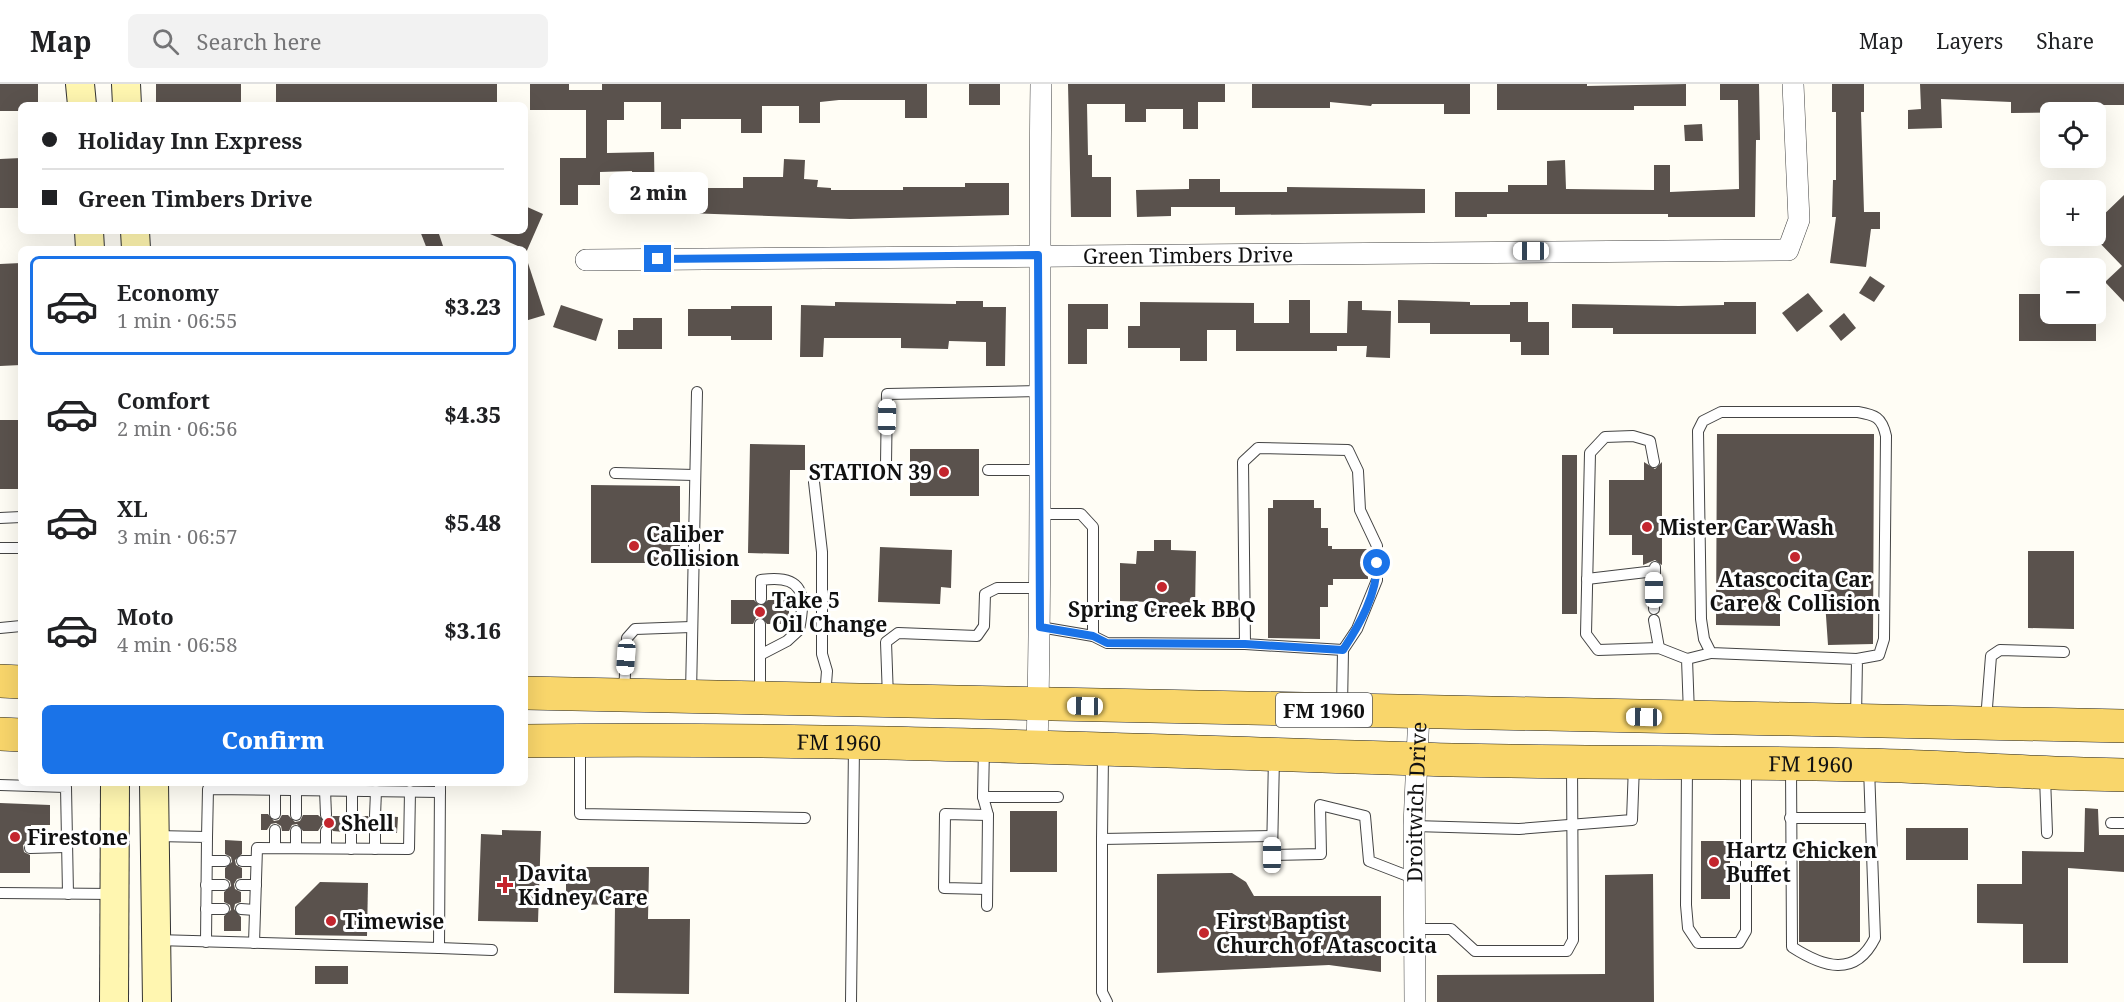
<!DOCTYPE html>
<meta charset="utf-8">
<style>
body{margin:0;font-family:"Noto Serif",serif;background:#f2f2f2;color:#202124;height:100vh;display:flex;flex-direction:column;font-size:22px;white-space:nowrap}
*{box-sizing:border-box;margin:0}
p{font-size:20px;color:#757577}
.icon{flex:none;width:33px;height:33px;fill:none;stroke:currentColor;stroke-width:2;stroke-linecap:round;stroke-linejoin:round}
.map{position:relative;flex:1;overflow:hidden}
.side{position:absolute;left:18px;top:162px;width:510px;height:540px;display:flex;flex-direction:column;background:#fff;border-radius:9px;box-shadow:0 6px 24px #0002}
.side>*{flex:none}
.banner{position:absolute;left:18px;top:18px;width:510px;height:132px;border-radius:9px;box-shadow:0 6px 24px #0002;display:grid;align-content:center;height:132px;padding:0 24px;background:#fff}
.tools{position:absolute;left:2040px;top:18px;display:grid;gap:12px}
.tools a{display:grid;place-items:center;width:66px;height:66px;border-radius:9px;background:#fff;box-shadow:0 6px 24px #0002;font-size:30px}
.end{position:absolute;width:27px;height:27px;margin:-14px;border:8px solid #1a73e8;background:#fff;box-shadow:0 0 0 3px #fff}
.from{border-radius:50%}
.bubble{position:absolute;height:42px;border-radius:9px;background:#fff;box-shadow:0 6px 24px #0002;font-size:20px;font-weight:800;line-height:42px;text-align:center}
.car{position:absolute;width:18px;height:36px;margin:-18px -9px;border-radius:8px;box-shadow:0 0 4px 2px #0007;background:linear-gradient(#fff 24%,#345 0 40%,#fff 0 76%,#345 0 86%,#fff 0)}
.banner b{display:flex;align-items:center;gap:21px;height:57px;font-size:22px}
.banner b+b{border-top:2px solid #e0e0e0}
.banner i{width:15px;height:15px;background:#202124}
ul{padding:10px 0 0;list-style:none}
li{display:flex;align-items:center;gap:18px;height:99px;margin:0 12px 9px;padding:0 12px;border:3px solid transparent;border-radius:9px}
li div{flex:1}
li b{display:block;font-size:22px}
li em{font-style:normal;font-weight:800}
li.on{border-color:#1a73e8}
li>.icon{width:54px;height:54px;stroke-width:1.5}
.action{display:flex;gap:12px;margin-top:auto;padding:12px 24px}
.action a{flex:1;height:69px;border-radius:9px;background:#1a73e8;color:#fff;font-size:24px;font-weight:800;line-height:69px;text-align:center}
header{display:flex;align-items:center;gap:36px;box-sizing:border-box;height:84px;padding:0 30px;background:#fff;border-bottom:2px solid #e0e0e0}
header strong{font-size:28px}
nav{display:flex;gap:33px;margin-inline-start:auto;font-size:21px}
.search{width:420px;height:54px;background:#f2f2f2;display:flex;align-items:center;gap:15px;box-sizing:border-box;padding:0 21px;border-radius:9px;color:#757577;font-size:22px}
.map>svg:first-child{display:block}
</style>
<header>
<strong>Map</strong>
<div class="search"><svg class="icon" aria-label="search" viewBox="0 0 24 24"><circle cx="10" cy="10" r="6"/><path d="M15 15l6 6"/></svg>Search here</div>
<nav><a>Map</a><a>Layers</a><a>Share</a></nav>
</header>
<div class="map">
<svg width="2124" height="918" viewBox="0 0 2124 918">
<rect width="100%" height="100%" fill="#fffdf5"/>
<g fill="#5a524d">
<path d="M0,0h38v21h-17v6h-21z"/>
<rect x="156" y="0" width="85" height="21"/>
<path d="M276,0h221v21l-221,-2z"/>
<path d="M530,0h39v6h33v-6h325v34h-22v-18h-66l-19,2v21h-21v-17h-37v27h-21v-14h-60v10h-20v-27h-37v18h-17v33l47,-1 1,59h-22l-1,-40 -32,1v13h-22v20h-18v-47h26v-48h-56z"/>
<rect x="969" y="0" width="31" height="21"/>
<path d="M1068,0h157v18h-27v27h-15v-20h-37v13h-21v-18h-38l1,51h4v22h19v40h-40z"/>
<path d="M1252,0h218v30h-26v-10h-72l-1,2 -41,-4v6h-78z"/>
<path d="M1497,0h90v2l99,-2v22h-52v4h-137z"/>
<path d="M1720,0h39l1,56h-4l-1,77h-87v-3h-181v3h-32v-25h53v-7h39v-24l18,-1 1,29 88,1v-25h16v27l69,-3 -1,-89h-18z"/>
<path d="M1832,0h32v28h-3l3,100h16v17h-9l-5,38 -36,-4 6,-46h-4l1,-37h3v-68h-4z"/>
<path d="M1920,0h204v21h-42v7l-71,1v-11l-70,-3 1,29 -34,1v-19l13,-1z"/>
<path d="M1702,40l1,17h-18l-1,-16z"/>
<path d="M21,74v50h-21v-49z"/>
<path d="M784,75l21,1 -1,19 14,1 -1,7 14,1v2h72v-3h62v-4h44v32l-159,4 -164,-6v-25h57v-11h40z"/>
<path d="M1189,95h31v13h67v-5l138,2v24l-190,2v-8h-64v9l-34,1 -1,-27 53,-1z"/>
<path d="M2124,111v107l-19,-20 17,-16 -26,-27v-17z"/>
<path d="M525,122l18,8 -18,41v-6l-42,-18h42z"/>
<path d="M420,147h18l6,18h-17z"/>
<path d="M21,179v102l-21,1v-102z"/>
<path d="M528,179l17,52 -20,6v-57z"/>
<path d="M1870,192l15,10 -11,16 -15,-9z"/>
<path d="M1808,209l15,18 -26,21 -15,-19z"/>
<path d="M2019,210h31v20h46v27h-77z"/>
<path d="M1289,216h21v33h37l1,-32h14v9l29,1 -1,47 -24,-1 1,-11h-30v5h-101v-21h-29v31h-27v-13h-52v-22h12v-24l114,1v20h35z"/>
<path d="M1398,216l72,2v3h40v-3h18v20h21v33h-28v-13h-11v-8h-80v-11h-32z"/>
<path d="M956,217h27v6h23l-1,59h-19v-24l-37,-1 -1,8 -47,-1v-10h-77l-1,19h-23l1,-52 34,1v-4l121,2z"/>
<path d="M1724,218h32v32h-143v-6h-41v-24l107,2 45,-1z"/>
<path d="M1068,220h40v25h-21v35h-19z"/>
<path d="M561,221l42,14 -7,22 -43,-14z"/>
<path d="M731,222h41v34h-41v-4h-43v-27h43z"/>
<path d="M1844,229l12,15 -15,13 -12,-15z"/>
<path d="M633,234h29v31h-44v-19h15z"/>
<rect x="0" y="336" width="21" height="69"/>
<path d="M1717,350h157l-1,210 -45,1 -4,-58 -44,1v38l-64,-1z"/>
<path d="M750,360l55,1v25h-15l-1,84 -41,-1z"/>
<rect x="910" y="365" width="69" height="47"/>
<rect x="1562" y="371" width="15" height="159"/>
<path d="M1644,378l11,7 7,-7v103l-7,-5 -12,5v-10h-11v-20h-23v-55h35z"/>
<path d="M591,401l89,1v77h-89z"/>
<path d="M1273,416h41v8h7v20h7v18h4v3h36v30h-35v6h-5v22h-8v32l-52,-1v-130h5z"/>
<path d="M1154,456h17v10l25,1 -1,58h-20v7l-25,-1v-13l-30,-1v-38l16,1 1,-13h17z"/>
<path d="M880,463l72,3 -1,38 -10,-1 -1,17 -62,-2z"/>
<path d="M2028,467h46v78l-46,-1z"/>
<path d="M731,516h23l6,6 8,-6h21v24h-22l-6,-7 -5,1 -3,6h-22z"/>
<path d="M0,719l50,2v20h-19l-1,15 -7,5 1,7 6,3v18h-30z"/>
<path d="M2085,724l13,1 1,26h25v37l-56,-4v95h-45v-39l-46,-1v-39h45v-33l62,1z"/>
<rect x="1010" y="727" width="47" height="61"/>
<path d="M261,730h7l6,7 5,-1 3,-5h6l7,7 5,-1 3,-6h15l8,7 7,-6h12l6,7 5,-1 4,-6h8l3,6 4,1 7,-7 16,1 -1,16h-15l-6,-8 -5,1 -3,6h-10l-6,-7 -5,1 -3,6 -11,-1 -6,-7 -5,1 -4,6h-15l-6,-7 -5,1 -3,6h-7l-1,-5 -5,-3 -5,1 -4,6h-6z"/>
<rect x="1906" y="744" width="62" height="32"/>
<path d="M502,746l39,1 -3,91 -60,-1 3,-87 21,1z"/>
<path d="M225,756l17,1v13l-7,6 1,5 6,3v10l-5,1 -3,5 1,5 6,3v10l-6,2 -1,5 7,8v14h-17v-15l7,-6 -1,-5 -6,-3v-10l7,-6 -1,-5 -5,-3v-10l7,-6 -1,-5 -6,-3z"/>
<rect x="1701" y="757" width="29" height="58"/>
<rect x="1799" y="764" width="61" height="94"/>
<path d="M566,783h83l-1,52h42l-1,75 -75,-1 1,-88 -49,-1z"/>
<path d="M1232,789l14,9 8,14h127v76l-52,-7 -172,8v-99z"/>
<path d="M1653,790l1,128h-217v-27l168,-1v-99z"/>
<path d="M320,798l48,1 -1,53 -72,-1v-28z"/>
<rect x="315" y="882" width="33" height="18"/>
</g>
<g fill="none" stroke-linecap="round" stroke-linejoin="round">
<g stroke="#444" stroke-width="12">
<g id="lane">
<path d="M1654,378l-4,-21 -17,-5 -28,1 -15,16 -4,181 12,16 61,-2 28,11 2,55"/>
<path d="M886,380l1,-70 152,-3"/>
<path d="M988,386h51"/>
<path d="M615,389l79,2"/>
<path d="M814,398l8,70v102l5,17 -2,26"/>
<path d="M1040,430h41l12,13v109"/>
<path d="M0,434l21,-1"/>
<path d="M0,464h21"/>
<path d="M1587,495l68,-8"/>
<path d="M1654,525l1,-42"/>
<path d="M1654,536l5,28"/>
<path d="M760,540v31l27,-14 12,-11c7,-36 5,-56 -38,-50v19"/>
<path d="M1040,543l53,9 14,7 138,1"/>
<path d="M0,544l21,-2"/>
<path d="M1687,575l24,-6"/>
<path d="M624,608l3,-54 8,-9 56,-2"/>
<path d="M691,610l6,-302"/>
<path d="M760,611v-40"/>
<path d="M888,614l-2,-56 12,-9 79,3 7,-10 1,-32 12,-6h43"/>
<path d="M1342,623l1,-57 14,-21 20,-49v-34l-17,-36 -2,-39 -10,-21 -90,-2 -15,14 2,182 98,6"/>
<path d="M1856,634l1,-59 22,-4 5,-16 2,-203c-4,-19 -11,-21 -28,-24h-137l-18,9 -5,10 3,188 3,20 7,14 146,6"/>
<path d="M1986,636l5,-64 9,-6 64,2"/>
<path d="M580,659v71l225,4"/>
<path d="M984,663l-1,50 5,18 -1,91"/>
<path d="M1103,670l-1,85 170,-3"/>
<path d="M1274,673l-2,98 49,-1 -1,-49 45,11 4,45 44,17"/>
<path d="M1687,682l-1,139 2,23 10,15h41l7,-12v-163"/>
<path d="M1791,683l1,180c31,20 63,31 83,-9l-6,-170"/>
<path d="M2045,693l2,56"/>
<path d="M296,699v32"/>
<path d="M0,701l66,2 2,107"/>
<path d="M275,706v24"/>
<path d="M325,706l1,25"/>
<path d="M352,707v25"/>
<path d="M983,713h75"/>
<path d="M375,732l1,-25"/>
<path d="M1790,734h80"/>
<path d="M2111,739h13"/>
<path d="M1414,742l105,3 113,-9 2,-55"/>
<path d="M275,746v18"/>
<path d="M296,747v17"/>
<path d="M351,748v17"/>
<path d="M375,748v17"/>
<path d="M155,752l52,1 -1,105"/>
<path d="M207,753l1,-48 232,3"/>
<path d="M1102,755v153l5,10"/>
<path d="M30,764l36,-1"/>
<path d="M326,764v-17"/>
<path d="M207,777h18"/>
<path d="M242,777h14"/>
<path d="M206,801h18"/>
<path d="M241,801h15"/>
<path d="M987,805l-43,-1 1,-74 43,1"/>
<path d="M0,809l114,1"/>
<path d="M206,825h18"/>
<path d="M241,825l14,1"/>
<path d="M1414,845h37l24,22h92l6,-11 -1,-174"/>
<path d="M156,856l283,8 1,-165"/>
<path d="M254,859l3,-95 152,1 1,-58"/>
<path d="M439,864l53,2"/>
<path d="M851,918l3,-256"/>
</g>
</g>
<g stroke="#444" stroke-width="22">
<g id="street">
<path id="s1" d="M586,176l1202,-10 11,-30 -6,-136"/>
<path d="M1037,663c6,-221 1,-442 4,-663"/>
<path id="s2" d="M1415,918l-1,-176 5,-114"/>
</g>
</g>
<g stroke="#333" stroke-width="30">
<g id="secondary">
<path d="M80,0l2,21"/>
<path d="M126,0l1,21"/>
<path d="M89,147l1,18"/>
<path d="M135,147l1,18"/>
<path d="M154,699l3,219"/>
<path d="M114,918l1,-219"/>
</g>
</g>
<g stroke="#222" stroke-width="34">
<g id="primary">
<path d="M0,597l21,1"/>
<path d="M525,609l1599,33"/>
<path d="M0,650l21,1"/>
<path id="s3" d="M525,657c297,-4 595,9 892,18 150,5 300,2 450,6 86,2 171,9 257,10"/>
</g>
</g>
<use href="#lane" stroke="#fff" stroke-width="10"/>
<use href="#street" stroke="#fff" stroke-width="21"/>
<use href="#secondary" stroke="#fff6b0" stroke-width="28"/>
<use href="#primary" stroke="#f9d66b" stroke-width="33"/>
</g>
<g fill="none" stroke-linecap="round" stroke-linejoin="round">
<path stroke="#1a73e8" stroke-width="8" d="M658,175l380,-4 2,372 53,9 14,7 138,1 98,6c17,-26 34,-56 34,-87"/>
</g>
<g fill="#c4262e" stroke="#fff" stroke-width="2">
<circle cx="944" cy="388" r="6"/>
<circle cx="1647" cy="443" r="6"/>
<circle cx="634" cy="462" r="6"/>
<circle cx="1795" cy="473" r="6"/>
<circle cx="1162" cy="503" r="6"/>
<circle cx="760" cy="528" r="6"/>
<circle cx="329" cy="739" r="6"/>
<circle cx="15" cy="753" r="6"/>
<circle cx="1714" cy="778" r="6"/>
<path d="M502 792h6v6h6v6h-6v6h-6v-6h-6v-6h6z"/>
<circle cx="331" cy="837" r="6"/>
<circle cx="1204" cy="849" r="6"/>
</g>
<g text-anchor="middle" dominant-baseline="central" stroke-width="6" stroke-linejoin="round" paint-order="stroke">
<rect fill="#fff" stroke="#585858" stroke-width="1.5" x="1276" y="609" width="96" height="34" rx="4.5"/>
<g font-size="20" font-weight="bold" fill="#111">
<text x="1324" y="626">FM 1960</text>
</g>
<g font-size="21" fill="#111" stroke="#fff">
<text stroke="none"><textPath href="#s1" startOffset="602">Green Timbers Drive</textPath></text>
<text stroke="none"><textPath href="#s3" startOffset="314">FM 1960</textPath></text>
<text stroke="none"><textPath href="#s3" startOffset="1286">FM 1960</textPath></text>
<text stroke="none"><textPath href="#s2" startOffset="200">Droitwich Drive</textPath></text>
</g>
<g font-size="21" font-weight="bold" fill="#111" stroke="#fff" text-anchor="start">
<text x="932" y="388" text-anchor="end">STATION 39</text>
<text x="1659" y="443">Mister Car Wash</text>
<text x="646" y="450">Caliber<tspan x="646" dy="24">Collision</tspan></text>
<text x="1795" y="495" text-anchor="middle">Atascocita Car<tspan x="1795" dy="24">Care &amp; Collision</tspan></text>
<text x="772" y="516">Take 5<tspan x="772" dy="24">Oil Change</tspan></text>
<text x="1162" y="525" text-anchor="middle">Spring Creek BBQ</text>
<text x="341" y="739">Shell</text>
<text x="27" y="753">Firestone</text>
<text x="1726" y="766">Hartz Chicken<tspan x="1726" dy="24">Buffet</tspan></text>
<text x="518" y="789">Davita<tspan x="518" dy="24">Kidney Care</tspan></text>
<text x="343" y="837">Timewise</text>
<text x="1216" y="837">First Baptist<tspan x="1216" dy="24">Church of Atascocita</tspan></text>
</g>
</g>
</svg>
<div class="tools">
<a><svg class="icon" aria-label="locate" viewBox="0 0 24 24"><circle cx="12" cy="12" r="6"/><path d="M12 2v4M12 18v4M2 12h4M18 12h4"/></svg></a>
<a>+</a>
<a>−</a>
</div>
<i class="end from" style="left:1377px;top:479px"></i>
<i class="end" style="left:658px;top:175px"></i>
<div class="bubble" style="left:609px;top:88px;width:99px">2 min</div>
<i class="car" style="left:1531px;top:167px;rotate:270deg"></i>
<i class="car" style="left:887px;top:333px;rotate:1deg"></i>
<i class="car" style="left:1654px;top:506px;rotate:0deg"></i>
<i class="car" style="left:626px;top:573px;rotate:184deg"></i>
<i class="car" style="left:1085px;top:622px;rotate:271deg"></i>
<i class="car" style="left:1644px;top:633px;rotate:271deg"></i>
<i class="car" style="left:1272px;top:771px;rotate:0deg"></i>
<div class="banner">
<b><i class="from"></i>Holiday Inn Express</b>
<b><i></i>Green Timbers Drive</b>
</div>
<section class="side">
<ul>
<li class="on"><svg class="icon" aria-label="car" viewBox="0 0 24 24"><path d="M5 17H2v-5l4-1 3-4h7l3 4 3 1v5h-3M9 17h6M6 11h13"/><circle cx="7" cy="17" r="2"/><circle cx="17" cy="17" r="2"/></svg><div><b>Economy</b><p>1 min · 06:55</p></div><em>$3.23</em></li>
<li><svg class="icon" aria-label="car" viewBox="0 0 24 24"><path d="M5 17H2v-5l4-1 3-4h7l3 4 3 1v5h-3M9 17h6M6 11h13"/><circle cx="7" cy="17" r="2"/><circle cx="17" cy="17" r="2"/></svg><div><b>Comfort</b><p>2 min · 06:56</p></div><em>$4.35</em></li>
<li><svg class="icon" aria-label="car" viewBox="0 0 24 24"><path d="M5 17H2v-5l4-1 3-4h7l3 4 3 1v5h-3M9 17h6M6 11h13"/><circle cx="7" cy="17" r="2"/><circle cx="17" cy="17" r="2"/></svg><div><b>XL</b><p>3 min · 06:57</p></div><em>$5.48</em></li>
<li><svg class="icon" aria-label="car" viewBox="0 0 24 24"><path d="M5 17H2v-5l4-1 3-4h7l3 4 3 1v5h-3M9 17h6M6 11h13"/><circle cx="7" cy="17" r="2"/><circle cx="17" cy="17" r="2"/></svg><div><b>Moto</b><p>4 min · 06:58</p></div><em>$3.16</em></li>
</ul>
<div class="action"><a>Confirm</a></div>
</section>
</div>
